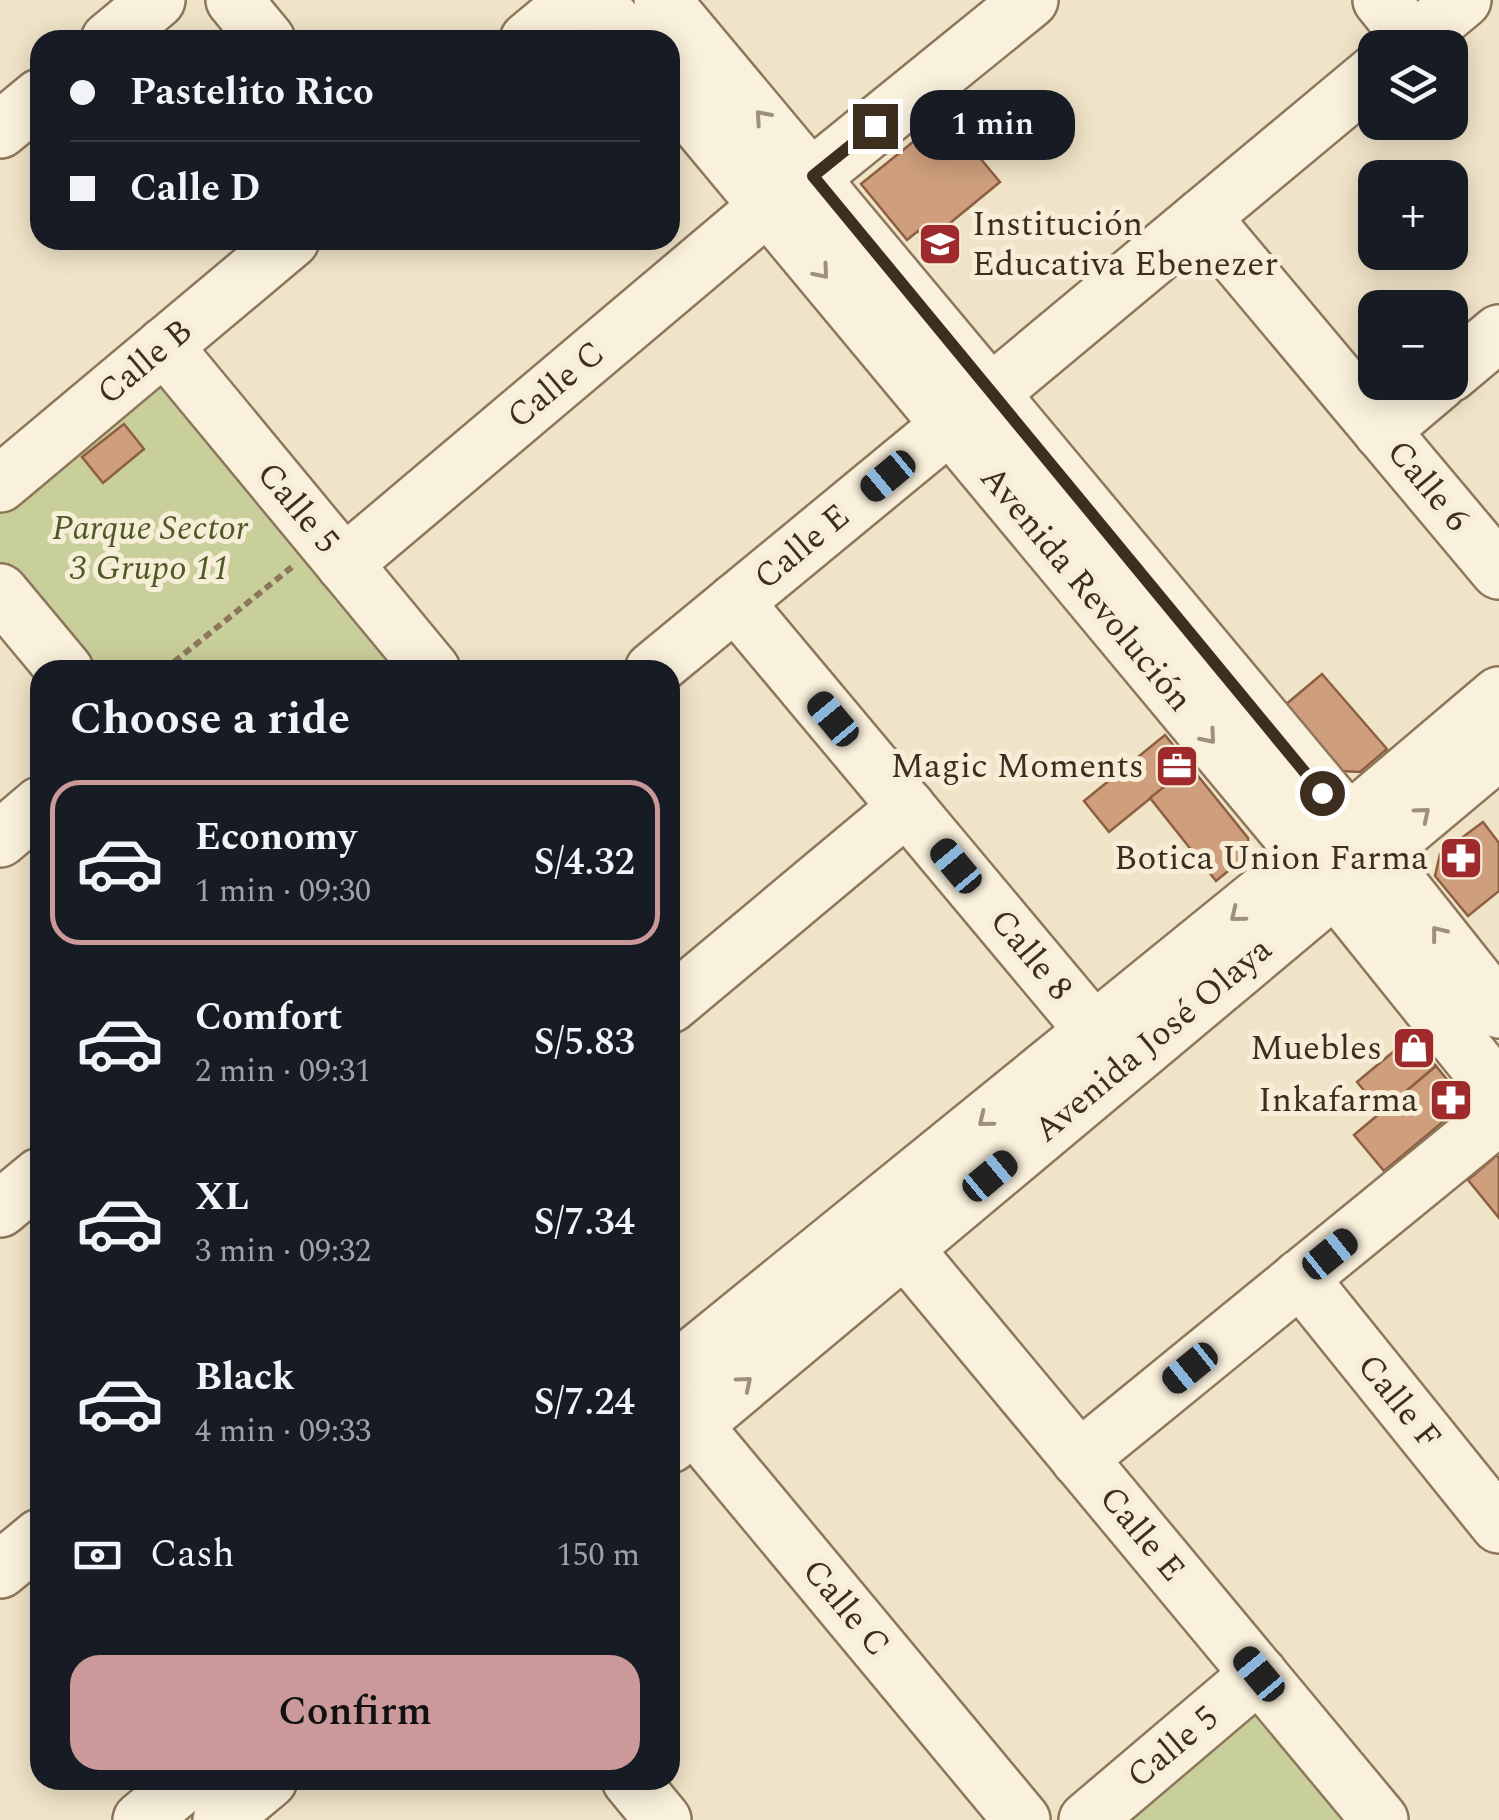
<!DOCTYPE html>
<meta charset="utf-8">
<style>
body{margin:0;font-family:Spectral,serif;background:#20242c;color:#f1f3f6;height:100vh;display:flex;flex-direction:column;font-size:38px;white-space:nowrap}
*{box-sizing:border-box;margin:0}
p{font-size:32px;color:#9ea1a6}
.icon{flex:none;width:55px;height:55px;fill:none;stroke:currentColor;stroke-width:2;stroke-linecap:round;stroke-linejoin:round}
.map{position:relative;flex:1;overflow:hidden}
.panel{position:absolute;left:30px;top:660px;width:650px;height:1130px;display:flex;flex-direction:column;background:#171b24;border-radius:30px;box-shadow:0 5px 25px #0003}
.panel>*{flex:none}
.banner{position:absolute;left:30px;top:30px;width:650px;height:220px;border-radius:30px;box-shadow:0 5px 25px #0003;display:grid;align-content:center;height:220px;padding:0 40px;background:#171b24}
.fabs{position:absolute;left:1358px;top:30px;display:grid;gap:20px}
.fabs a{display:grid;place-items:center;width:110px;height:110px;border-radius:20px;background:#171b24;box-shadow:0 5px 25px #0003;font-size:50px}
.end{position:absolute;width:45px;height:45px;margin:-22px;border:12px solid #3d2e20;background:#fff;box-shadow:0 0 0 5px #fff}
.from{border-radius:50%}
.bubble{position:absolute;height:70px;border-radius:30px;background:#171b24;box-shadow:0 5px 25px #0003;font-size:32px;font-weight:600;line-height:70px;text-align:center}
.car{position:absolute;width:30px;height:60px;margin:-30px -15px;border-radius:12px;box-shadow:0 0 8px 2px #0007;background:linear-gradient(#222 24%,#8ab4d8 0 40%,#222 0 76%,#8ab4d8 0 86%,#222 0)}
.banner b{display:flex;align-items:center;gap:35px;height:95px;font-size:38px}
.banner b+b{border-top:2px solid #363941}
.banner i{width:25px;height:25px;background:#f1f3f6}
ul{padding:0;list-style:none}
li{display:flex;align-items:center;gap:30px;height:165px;margin:0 20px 15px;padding:0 20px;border:5px solid transparent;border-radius:30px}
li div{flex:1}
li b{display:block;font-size:38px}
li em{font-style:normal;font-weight:600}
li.current{border-color:#cc999b}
li>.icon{width:90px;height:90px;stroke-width:1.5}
h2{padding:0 40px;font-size:45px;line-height:120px}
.pay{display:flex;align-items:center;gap:25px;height:110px;padding:0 40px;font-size:38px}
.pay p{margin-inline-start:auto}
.primary-button{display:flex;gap:20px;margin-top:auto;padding:20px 40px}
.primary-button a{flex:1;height:115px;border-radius:30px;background:#cc999b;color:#111;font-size:40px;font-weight:600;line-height:115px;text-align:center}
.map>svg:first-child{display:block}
</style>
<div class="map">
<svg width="1499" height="1820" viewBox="0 0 1499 1820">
<rect width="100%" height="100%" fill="#f0e4c8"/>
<g fill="#c9cf9b">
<path d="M163,377l251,293h-322l-92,-106v-50z"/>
<path d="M1258,1712l90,108h-221z"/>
</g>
<g fill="#cf9f7d" stroke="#8d5f41" stroke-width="2.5">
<path d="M945,116l55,66 -73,60 -9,-11 -11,9 -46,-56z"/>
<path d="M124,424l20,25 -41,34 -21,-26z"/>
<path d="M1322,674l65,75 -27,23 -19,-1 -57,-65z"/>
<path d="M1165,735l25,31 -81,66 -25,-31z"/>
<path d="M1190,766l58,72 1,16 -33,27 -66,-83z"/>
<path d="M1483,822l16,21v48l-31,25 -33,-40 5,-22z"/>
<path d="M1411,1037l25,29 -54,46 -25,-30z"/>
<path d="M1436,1066l22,27 -1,17 -73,61 -30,-36z"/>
<path d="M1496,1156l3,1v61l-31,-38z"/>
</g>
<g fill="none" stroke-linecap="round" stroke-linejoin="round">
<g stroke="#8d765c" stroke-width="60">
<g id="minor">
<path d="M234,0l33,40"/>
<path d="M595,0l34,40"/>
<path d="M662,0l713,854 124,156"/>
<path d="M1381,0l33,41"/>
<path d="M109,40l48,-40"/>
<path d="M528,40l48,-40"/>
<path d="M1405,48l58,-48"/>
<path d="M670,89l665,799 164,204"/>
<path d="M0,130l40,-33"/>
<path d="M1202,217l297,354"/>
<path d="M164,346l268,324"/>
<path d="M1450,374l49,-41"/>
<path d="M991,393l384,-320"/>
<path d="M1381,431l58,-49"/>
<path d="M0,484l291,-244"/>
<path d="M344,564l424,-358 45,-30 217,-176"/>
<path d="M0,592l65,78"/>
<path d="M735,602l359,429"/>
<path d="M653,670l297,-245"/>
<path d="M0,839l40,-34"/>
<path d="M670,1005l237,-198"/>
<path d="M0,1209l40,-33"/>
<path d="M904,1248l476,572"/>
<path d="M1300,1278l199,247"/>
<path d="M670,1375l639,-519 190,-161"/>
<path d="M672,1399l350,421"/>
<path d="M670,1445l829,-694"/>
<path d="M1079,1459l420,-343"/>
<path d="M0,1570l40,-33"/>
<path d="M630,1780l33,40"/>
<path d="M141,1820l48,-40"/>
<path d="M221,1820l48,-40"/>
<path d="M1087,1820l172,-146"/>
</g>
</g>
<path stroke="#8d765c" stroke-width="6" stroke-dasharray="8 5" stroke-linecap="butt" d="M164,670l128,-103"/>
<use href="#minor" stroke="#faf1dc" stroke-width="55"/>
</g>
<defs><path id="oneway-chevron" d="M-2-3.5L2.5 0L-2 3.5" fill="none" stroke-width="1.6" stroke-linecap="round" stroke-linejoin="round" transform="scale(2.5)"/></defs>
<g stroke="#9c907e">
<use href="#oneway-chevron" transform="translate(762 117) rotate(-131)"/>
<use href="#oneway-chevron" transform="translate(822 272) rotate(50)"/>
<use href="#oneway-chevron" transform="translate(1209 737) rotate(50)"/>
<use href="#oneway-chevron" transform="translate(1423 814) rotate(-40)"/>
<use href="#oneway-chevron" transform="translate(1237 915) rotate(141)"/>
<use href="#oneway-chevron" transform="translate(1438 933) rotate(-128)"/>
<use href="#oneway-chevron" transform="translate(985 1120) rotate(141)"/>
<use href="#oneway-chevron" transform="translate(745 1383) rotate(-40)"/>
</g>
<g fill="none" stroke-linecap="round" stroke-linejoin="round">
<path stroke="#3d2e20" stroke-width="12" d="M875,126l-62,50 509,617"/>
</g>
<defs>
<g id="school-square" transform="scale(2.25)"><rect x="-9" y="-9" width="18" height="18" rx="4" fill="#9e2a2b" stroke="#f7eed8"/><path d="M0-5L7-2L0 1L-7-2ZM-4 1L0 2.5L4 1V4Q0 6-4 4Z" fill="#fff"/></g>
<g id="office-square" transform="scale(2.25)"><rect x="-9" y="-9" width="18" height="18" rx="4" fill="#9e2a2b" stroke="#f7eed8"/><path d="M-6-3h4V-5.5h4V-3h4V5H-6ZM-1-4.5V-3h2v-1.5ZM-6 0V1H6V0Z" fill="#fff"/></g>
<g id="pharmacy-square" transform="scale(2.25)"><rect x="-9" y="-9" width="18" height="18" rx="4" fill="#9e2a2b" stroke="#f7eed8"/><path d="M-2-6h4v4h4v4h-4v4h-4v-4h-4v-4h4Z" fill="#fff"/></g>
<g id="shop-square" transform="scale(2.25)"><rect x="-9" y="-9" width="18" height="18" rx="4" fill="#9e2a2b" stroke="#f7eed8"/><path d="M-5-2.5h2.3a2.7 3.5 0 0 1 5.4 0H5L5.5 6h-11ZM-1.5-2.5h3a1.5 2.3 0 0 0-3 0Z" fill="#fff"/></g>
</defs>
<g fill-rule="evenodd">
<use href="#school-square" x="940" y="244"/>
<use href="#office-square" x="1177" y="766"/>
<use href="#pharmacy-square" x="1461" y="858"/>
<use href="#shop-square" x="1414" y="1048"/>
<use href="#pharmacy-square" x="1451" y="1100"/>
</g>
<g text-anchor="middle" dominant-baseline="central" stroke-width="10" stroke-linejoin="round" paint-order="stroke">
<g font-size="35" fill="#3d2e20" stroke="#f7eed8" text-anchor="end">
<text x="972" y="224" text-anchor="start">Institución<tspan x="972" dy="40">Educativa Ebenezer</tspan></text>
<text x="1144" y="766">Magic Moments</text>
<text x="1428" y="858">Botica Union Farma</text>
<text x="1382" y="1048">Muebles</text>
<text x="1418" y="1100">Inkafarma</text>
</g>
<g font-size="35" fill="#3d2e20" stroke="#f7eed8">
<text transform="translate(145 362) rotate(-40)">Calle B</text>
<text transform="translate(556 385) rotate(-40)">Calle C</text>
<text transform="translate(1428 486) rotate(50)">Calle 6</text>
<text transform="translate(298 508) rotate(50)">Calle 5</text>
<text transform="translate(802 547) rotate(-40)">Calle E</text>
<text transform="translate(1086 589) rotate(50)">Avenida Revolución</text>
<text transform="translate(1031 955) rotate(50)">Calle 8</text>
<text transform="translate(1153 1040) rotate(-40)">Avenida José Olaya</text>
<text transform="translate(1399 1402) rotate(51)">Calle F</text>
<text transform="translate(1142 1534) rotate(50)">Calle E</text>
<text transform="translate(846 1608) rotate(50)">Calle C</text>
<text transform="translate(1173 1747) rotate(-40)">Calle 5</text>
</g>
<g font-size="35" font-style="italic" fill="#4d5a26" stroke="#f7eed8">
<text x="150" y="528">Parque Sector<tspan x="150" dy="40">3 Grupo 11</tspan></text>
</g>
</g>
</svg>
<div class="fabs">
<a><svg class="icon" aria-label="layers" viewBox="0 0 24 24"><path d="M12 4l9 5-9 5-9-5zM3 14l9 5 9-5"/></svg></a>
<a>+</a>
<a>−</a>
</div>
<i class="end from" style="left:1322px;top:793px"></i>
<i class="end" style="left:875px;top:126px"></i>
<div class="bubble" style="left:910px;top:90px;width:165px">1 min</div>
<i class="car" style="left:888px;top:476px;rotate:230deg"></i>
<i class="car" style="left:833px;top:719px;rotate:320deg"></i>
<i class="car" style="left:956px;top:866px;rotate:320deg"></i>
<i class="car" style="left:990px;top:1176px;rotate:50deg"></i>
<i class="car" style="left:1330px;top:1254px;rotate:51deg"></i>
<i class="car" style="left:1190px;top:1368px;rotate:231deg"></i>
<i class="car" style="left:1259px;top:1674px;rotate:320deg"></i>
<div class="banner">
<b><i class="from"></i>Pastelito Rico</b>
<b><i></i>Calle D</b>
</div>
<section class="panel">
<h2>Choose a ride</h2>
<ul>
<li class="current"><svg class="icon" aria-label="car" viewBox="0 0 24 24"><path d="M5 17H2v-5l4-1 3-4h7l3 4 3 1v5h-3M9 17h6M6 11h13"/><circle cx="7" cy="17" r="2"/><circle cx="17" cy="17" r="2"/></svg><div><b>Economy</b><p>1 min · 09:30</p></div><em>S/4.32</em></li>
<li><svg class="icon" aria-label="car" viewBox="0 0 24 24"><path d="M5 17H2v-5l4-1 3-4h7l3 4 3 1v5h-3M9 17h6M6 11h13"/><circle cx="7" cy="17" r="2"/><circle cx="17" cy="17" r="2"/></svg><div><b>Comfort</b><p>2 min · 09:31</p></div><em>S/5.83</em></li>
<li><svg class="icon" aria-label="car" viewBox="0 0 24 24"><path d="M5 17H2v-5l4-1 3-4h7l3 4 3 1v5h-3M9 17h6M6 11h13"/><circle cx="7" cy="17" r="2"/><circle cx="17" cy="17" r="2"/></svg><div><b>XL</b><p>3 min · 09:32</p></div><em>S/7.34</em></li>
<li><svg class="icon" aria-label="car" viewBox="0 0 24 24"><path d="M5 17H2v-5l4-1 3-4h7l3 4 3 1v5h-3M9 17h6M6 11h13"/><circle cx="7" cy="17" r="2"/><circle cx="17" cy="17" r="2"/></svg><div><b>Black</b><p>4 min · 09:33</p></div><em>S/7.24</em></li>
</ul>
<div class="pay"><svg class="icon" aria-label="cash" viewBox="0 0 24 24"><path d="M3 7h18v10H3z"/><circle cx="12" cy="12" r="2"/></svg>Cash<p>150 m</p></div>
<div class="primary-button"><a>Confirm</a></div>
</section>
</div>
